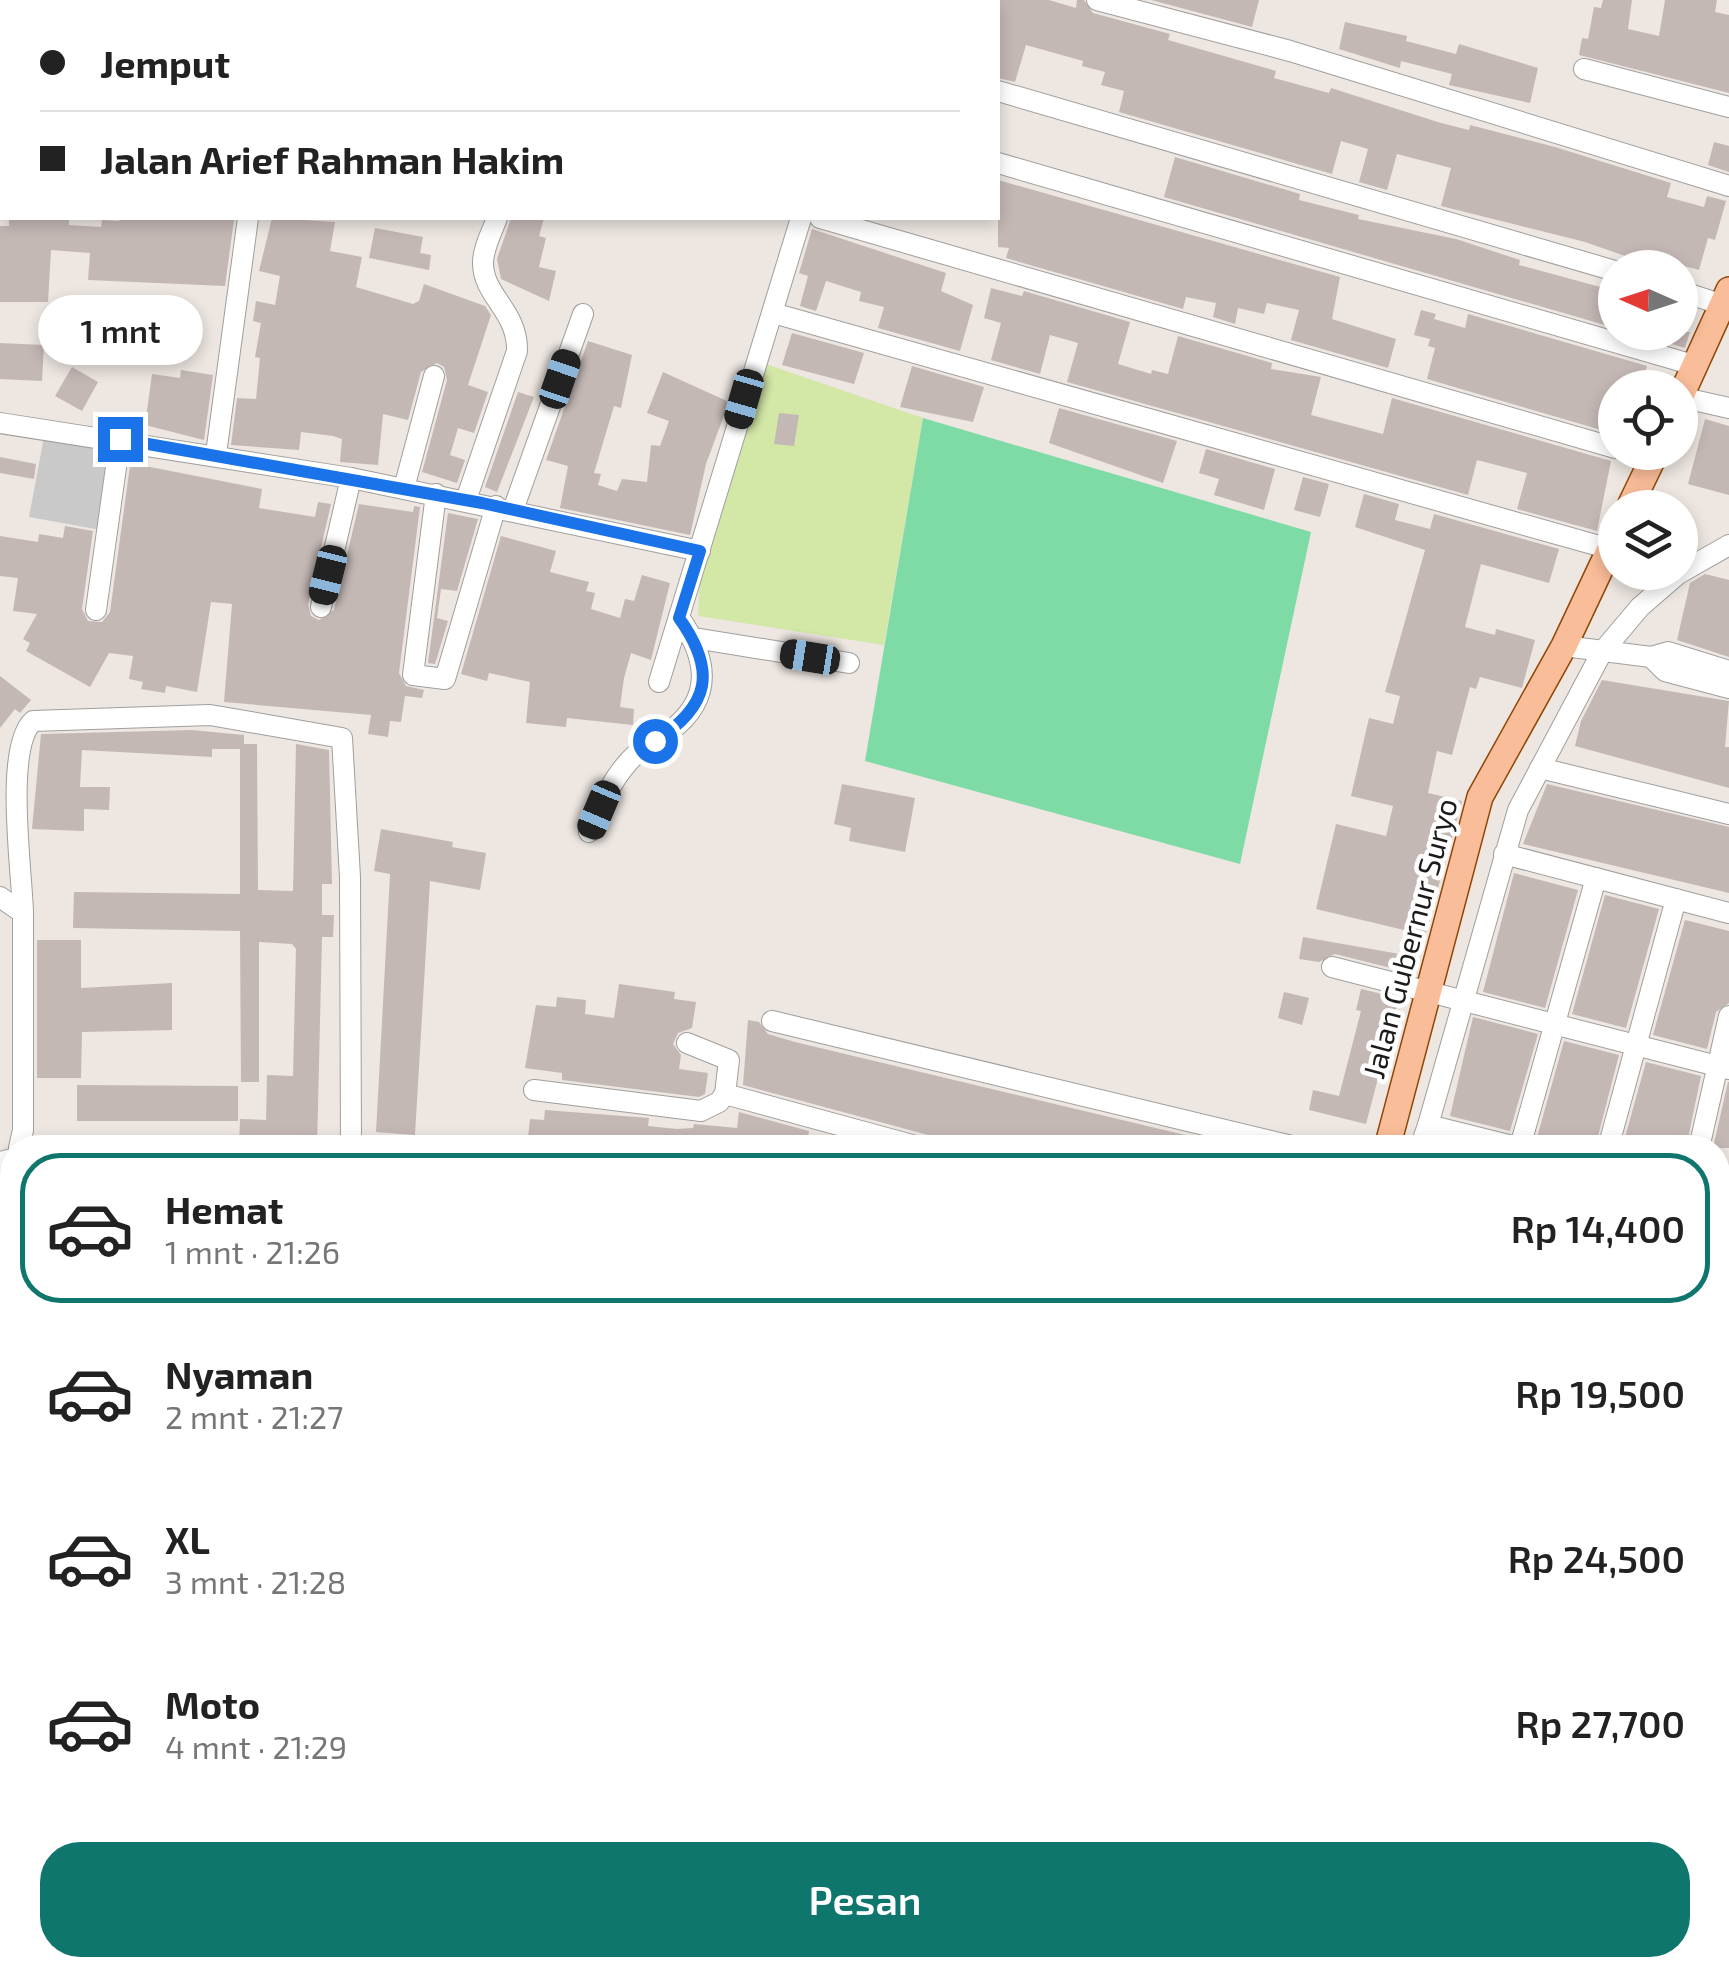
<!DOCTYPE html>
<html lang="id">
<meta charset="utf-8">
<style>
body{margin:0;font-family:"Exo 2",sans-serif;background:#f2f2f2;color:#222;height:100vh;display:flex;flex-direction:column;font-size:38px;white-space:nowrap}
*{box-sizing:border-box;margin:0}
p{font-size:32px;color:#767676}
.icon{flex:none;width:55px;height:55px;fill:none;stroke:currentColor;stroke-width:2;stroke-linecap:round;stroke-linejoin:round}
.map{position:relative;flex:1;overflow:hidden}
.details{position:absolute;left:0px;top:1135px;width:1730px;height:842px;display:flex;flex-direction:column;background:#fff;border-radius:40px 40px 0 0;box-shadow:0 5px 15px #0003}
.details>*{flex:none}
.top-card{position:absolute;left:0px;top:0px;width:1000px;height:220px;box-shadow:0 5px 15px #0003;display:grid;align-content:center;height:220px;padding:0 40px;background:#fff}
.needle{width:65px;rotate:273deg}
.buttons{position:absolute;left:1598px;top:250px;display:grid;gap:20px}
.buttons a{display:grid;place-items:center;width:100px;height:100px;border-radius:50%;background:#fff;box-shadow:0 5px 15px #0003;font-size:50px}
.end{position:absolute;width:45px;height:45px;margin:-22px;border:12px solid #1a73e8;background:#fff;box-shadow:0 0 0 5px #fff}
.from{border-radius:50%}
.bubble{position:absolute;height:70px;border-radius:35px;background:#fff;box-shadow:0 5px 15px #0003;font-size:32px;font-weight:600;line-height:70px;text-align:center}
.car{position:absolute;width:30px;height:60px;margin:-30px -15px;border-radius:12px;box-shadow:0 0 8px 2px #0007;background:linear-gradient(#222 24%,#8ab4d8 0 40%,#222 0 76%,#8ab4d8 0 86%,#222 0)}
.top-card b{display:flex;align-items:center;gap:35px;height:95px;font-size:38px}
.top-card b+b{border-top:2px solid #e0e0e0}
.top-card i{width:25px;height:25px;background:#222}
ul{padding:18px 0 0;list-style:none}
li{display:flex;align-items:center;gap:30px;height:150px;margin:0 20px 15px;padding:0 20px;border:5px solid transparent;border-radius:40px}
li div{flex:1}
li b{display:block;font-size:38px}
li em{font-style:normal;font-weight:600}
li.active{border-color:#0f766e}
li>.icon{width:90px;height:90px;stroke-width:1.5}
.action{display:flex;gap:20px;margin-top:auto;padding:20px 40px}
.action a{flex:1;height:115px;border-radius:40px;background:#0f766e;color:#fff;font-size:40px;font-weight:600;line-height:115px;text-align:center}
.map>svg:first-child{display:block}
</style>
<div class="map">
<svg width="1729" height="1977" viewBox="0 0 1729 1977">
<rect width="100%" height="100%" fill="#ede6e1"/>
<path fill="#c9c9c9" d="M44,437l72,14 -15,79 -72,-13z"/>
<path fill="#ece8cc" d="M1729,1791v79l-11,-3v-44z"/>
<path fill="#d3e7a7" d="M760,362l163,56 -39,227 -186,-29 3,-65z"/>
<path fill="#7fdba5" d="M923,418l388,114 -71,332 -375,-103z"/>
<g fill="#c4b8b5">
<path d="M998,0h51l27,8 1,-8h7l9,13 77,21 -2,6 108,31 -2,7 55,15 2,-5 110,35 28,7 1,-5 85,22 116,36 -4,14 37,10 3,-11 19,5 -11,39 -7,-2 -9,32 -26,-7 -1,5h-30l-13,-4 2,-6 -46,-16 -144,-36 10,-38 -54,-14 -10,36 -28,-8 9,-33 -27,-8 -9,33 -213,-62 5,-21 -23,-6 4,-13 -23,-6 1,-5 -57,-16 -11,37 -17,-4z"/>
<path d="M1151,0h108l-7,27z"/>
<path d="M1603,0h29l-4,29 31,7 6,-36h52l-2,12 14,3v78l-150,-38 3,-17 6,1 6,-32 7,1z"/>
<path d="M1345,22l62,14 -1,5 50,13 3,-10 79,24 -8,35 -81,-18 3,-11 -51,-13 -1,7 -61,-19z"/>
<path d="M1714,142l15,4v26l-21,-7z"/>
<path d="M1175,157l125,37 -1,6 60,15 -1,4 98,20 64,21 -1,5 96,26v37l-451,-131z"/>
<path d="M998,180l342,97 -8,42 64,20 -8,29 -97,-28 8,-30 -32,-7 -3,11 -26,-6 -3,16 -22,-7 3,-14 -30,-6 -3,12 -177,-51 3,-10 -11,-1z"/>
<path d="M9,218h60v7l32,2 1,-7 17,1 1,-3 114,2 -9,66 -137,-6 2,-27 -39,-3 -3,52h-48v-76h9z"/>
<path d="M272,218l63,4 -5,29 32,6 -6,30 57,17 6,-3 5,-17 61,22 6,9 -23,70 20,7 -14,41 -16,-5 -8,27 15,5 -8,23 -35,-11 25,-92 -3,-13 -7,-4 -16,9 -13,48 -25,-6 -5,51 -38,-3 2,-23 -9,-3 -32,-4 -2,18 -68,-5 6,-47 19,1 4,-41 -5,-1 6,-34 -8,-2 3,-20 19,4 5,-29 -21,-5z"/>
<path d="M511,218h33l-5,18 7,2 -7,29 17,4 -7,30 -48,-22 -4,-20z"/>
<path d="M375,228l48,9 -3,16 11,2 -2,15 -60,-12z"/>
<path d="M812,229l134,44 -5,18 32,14 -13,46 -82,-23 6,-21 -25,-6 2,-9 -35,-11 -10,30 -16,-5 8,-30 -9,-3z"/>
<path d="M991,288l31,8 2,-5 106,31 -12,42 33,10 1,-4 16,4 10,-38 94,27 -1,6 50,8 -10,38 72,19 9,-36 219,63 -14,70 -80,-22 10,-36 -50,-13 -9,35 -401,-113 11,-39 -28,-8 -10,39 -49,-14 10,-37 -17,-5z"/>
<path d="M137,308l58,6 -2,22 -58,-6z"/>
<path d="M1421,310l15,4 -2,5 31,9 3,-14 179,52 -6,22h-26v46l-188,-55 8,-31 -7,-2 2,-7 -16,-4z"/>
<path d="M1631,332h59l-5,16z"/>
<path d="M792,333l72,20 -10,31 -72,-19z"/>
<path d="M588,341l44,14 -11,53 -7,-2 -20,67 7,1 -3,11 19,6 5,-12 25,3 4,-37 9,1 9,-25 -22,-8 16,-41 66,30 -23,62 -16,71 -130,-27 8,-42 -22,-6z"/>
<path d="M0,343l44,2 -2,36 -42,-2z"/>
<path d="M912,366l72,21 -11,35 -73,-15z"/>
<path d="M72,367l26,15 -16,29 -27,-15z"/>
<path d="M181,370l32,5 -9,65 -59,-15 7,-51 28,4z"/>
<path d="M518,392l16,5 -37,95 -12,-5z"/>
<path d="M1059,408l118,33 -14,42 -114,-40z"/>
<path d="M779,413l20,2 -5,31 -20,-2z"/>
<path d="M1705,419l24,7v69l-41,-11z"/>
<path d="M1206,449l69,20 -11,41 -50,-15 5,-16 -20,-6z"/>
<path d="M0,457l36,7 -2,15 -34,-6z"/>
<path d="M131,458l10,1 -1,6 122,24 -3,19 56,9 3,-15 13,2 -23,100 3,12 8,4 15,-10 25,-106 54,8 1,-6 6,1 -21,166 7,13 18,4 -2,8 -17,-2 -4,26 -11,-1 -2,16 -20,-3 3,-19 -147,-13 8,-98 -21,-2 -14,90 -31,-6 -1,7 -24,-4 2,-7 -14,-3 4,-23 -24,-3 -19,34 -64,-36 4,-8 -7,-4 14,-25 -24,-3 5,-33 -18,-2v-40l38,6 1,-8 24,4 2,-12 28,5 -11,78 6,12 14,1 8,-10z"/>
<path d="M1303,477l26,7 -9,33 -26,-7z"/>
<path d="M1364,494l35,10 -4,16 35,9 4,-15 125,35 -10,34 -68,-19 -16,63 30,8 1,-6 39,11 -13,48 -42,-11 -4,12 -6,-2 -18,68 -15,-4 -9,42 34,8 -37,134 -109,-26 20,-85 50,12 7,-30 -42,-10 18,-78 24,6 7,-28 -15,-4 40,-142 -70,-23z"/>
<path d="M448,513l30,6 -21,72 -16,-2 -4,29 11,3 -13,43 -7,-1z"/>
<path d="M501,536l55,15 -6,21 39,10 -3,9 9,2 -4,16 29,9 5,-19 9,2 8,-26 28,8 -19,77 -20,-7 -7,25 -4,29 14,2 -1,16 -66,-7 -1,9 -40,-4 4,-41 -41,-9 -2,8 -26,-7z"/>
<path d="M1705,574l24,6v77l-52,-17 13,-57z"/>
<path d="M0,676l31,24 -11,13 -5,-4 -15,19z"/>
<path d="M1602,680l127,21 -4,46h4v41l-154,-42 6,-25z"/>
<path d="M192,730l52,5v9h13l1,146 35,1 3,-147 33,6 3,134h-10v31h12l-1,22h-11l-5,211h-25v-11h-32v11h-21l1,-29 26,1 1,-45 26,1 3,-127 -4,-5 -33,-2v140h-18l-1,-151 -167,-3 1,-36 166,2v-145h-28v8l-130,-7 -2,37h30l-1,23 -25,-1v22l-52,-2 9,-95z"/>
<path d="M842,784l73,14 -10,54 -56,-11 2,-13 -17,-4z"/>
<path d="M1547,784l182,43v66l-206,-49z"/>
<path d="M381,829l72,13 -1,5 34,6 -6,37 -50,-9 -15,254 -39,-3 14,-258 -16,-3z"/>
<path d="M1514,873l64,17 -33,118 -62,-16z"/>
<path d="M1605,895l54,14 -33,119 -54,-14z"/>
<path d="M1685,920l44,11v72l-13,9 -9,37 -54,-14z"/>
<path d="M1303,937l108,19 -4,16 -72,-18 -16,8 -20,-3z"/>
<path d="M37,940h44v48l91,-5v47l-90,2 -1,46h-44z"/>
<path d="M619,984l56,8 -1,7 22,3 -4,26 -14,5 -5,11 8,11 -2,14 29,4 -3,21 -6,3 -137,-17v-7l-37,-5 11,-63 20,2 1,-10 29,3 -1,14 29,4z"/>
<path d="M1361,989l38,9 -33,126 -57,-14 4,-20 26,6 22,-85 -5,-1z"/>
<path d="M1284,992l25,6 -7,27 -24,-7z"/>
<path d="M1473,1017l65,17 -28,97 -60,-15z"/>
<path d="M748,1020l11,2 9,12 27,8 428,102v4h-265v-5l-215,-58z"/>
<path d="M1564,1041l55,14 -24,93h-61z"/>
<path d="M1646,1062l55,14 -15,72h-64z"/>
<path d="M1729,1082v66h-16l15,-66z"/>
<path d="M77,1085l161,1v35h-161z"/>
<path d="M545,1110l104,8 -1,8 29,3 16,-1 1,-4 43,4 2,-16 70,19 -2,17h-280l3,-29 14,1z"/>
</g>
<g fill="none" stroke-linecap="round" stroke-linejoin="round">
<g stroke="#9f9f9f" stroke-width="22">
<g id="minor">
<path d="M1097,0l193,51 439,135"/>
<path d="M277,2l1,-2"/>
<path d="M745,2l1,-2"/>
<path d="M828,2l1,-2"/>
<path d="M1584,69l145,38"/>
<path d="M998,91l617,180"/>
<path d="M998,163l699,203"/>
<path d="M820,218l795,230"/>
<path d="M1680,291l43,14"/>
<path d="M773,313l837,236"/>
<path d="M1680,397l49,11"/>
<path d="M0,423l351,55 349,73"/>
<path d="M1630,452l23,8"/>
<path d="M216,454l32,-236"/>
<path d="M404,488l30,-112"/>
<path d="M436,494l-23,181 32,4 51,-173"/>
<path d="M466,500l51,-149c1,-40 -34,-55 -34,-88 0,-15 9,-31 14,-45"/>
<path d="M513,510l70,-196"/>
<path d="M321,607l30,-129"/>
<path d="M96,610l24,-171"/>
<path d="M694,638l155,25"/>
<path d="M1564,646l87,11 17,-5 61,19"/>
<path d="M1651,657l14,14 64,17"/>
<path d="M659,682l142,-464"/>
<path d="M1540,768l189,46"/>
<path d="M589,832c13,-29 24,-57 48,-79 10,-9 23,-14 33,-22 44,-33 38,-72 9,-114"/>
<path d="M1504,854l225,59"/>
<path d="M1596,878l-75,265 -9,3 -84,-21 90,-315 84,-158 38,-45 38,-33 51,-29"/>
<path d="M0,897l23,16v217l-4,18"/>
<path d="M23,913c-1,-42 -19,-165 10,-192l177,-6 132,23 8,139 1,271"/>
<path d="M1332,967l397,102"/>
<path d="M772,1021l528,127"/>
<path d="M687,1043l42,17 -4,34 198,54"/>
<path d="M534,1090l167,21 18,-9 6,-8"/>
<path d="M1420,1148l8,-23"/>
<path d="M1608,1148l68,-249"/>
<path d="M1699,1148l30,-132"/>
<path d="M0,1162l12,-3"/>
<path d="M1718,1297l11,3"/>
<path d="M1718,1429l3,-20"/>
<path d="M0,1447l12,-1"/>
<path d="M1718,1491l11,2"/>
<path d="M0,1750l12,4"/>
<path d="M752,1965l84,8"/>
<path d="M454,1977l2,-12"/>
</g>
</g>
<g stroke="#904503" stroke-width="28">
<g id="major">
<path d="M1680,398l49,-108"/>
<path d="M1629,508l27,-56"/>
<path d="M1387,1148l93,-351 84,-151 51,-108"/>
<path d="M1192,1977l2,-12"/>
</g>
</g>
<path stroke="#f76876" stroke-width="4" stroke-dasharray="5 5" stroke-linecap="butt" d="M1718,1862l11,3"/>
<use href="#minor" stroke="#fff" stroke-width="20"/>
<use href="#major" stroke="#fabd99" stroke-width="25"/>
</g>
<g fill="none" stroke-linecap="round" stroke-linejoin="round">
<path stroke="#1a73e8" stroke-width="12" d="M120,439l362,64 218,48 -21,67c38,53 31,88 -24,123"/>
</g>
<g text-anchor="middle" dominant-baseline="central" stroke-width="9" stroke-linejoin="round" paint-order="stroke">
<g font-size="30" fill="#1b1b1b" stroke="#fff">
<text transform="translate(1409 938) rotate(-75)">Jalan Gubernur Suryo</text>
</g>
</g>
</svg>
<div class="buttons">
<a><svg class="needle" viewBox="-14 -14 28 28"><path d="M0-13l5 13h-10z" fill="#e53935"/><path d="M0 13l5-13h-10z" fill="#767676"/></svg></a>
<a><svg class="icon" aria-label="locate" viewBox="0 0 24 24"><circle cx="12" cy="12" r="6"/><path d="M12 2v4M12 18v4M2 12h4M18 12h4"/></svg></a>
<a><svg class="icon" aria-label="layers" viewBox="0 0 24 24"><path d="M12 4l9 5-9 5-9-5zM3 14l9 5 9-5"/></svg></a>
</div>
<i class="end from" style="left:655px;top:741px"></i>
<i class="end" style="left:120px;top:439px"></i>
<div class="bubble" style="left:38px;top:295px;width:165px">1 mnt</div>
<i class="car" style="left:560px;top:379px;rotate:19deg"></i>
<i class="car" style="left:744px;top:399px;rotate:196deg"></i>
<i class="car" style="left:328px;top:575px;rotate:194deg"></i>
<i class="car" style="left:810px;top:657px;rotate:279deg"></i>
<i class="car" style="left:599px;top:810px;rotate:203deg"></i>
<div class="top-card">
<b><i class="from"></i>Jemput</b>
<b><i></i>Jalan Arief Rahman Hakim</b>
</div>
<section class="details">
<ul>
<li class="active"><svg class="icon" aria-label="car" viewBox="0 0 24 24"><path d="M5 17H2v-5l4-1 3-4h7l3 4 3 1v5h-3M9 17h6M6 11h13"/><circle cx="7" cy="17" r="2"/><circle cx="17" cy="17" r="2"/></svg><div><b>Hemat</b><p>1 mnt · 21:26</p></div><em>Rp 14,400</em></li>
<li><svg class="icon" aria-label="car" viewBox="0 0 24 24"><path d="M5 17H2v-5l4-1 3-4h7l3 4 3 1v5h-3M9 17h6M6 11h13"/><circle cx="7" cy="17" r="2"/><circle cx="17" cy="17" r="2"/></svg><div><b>Nyaman</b><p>2 mnt · 21:27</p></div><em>Rp 19,500</em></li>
<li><svg class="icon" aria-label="car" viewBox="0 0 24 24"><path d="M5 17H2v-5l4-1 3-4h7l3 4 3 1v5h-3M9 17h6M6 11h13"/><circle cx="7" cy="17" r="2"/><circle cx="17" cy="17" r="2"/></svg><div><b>XL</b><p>3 mnt · 21:28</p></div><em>Rp 24,500</em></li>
<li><svg class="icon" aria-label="car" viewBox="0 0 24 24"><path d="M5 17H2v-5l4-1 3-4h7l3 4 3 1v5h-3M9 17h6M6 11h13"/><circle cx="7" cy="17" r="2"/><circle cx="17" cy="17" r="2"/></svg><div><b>Moto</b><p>4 mnt · 21:29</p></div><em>Rp 27,700</em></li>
</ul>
<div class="action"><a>Pesan</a></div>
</section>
</div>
